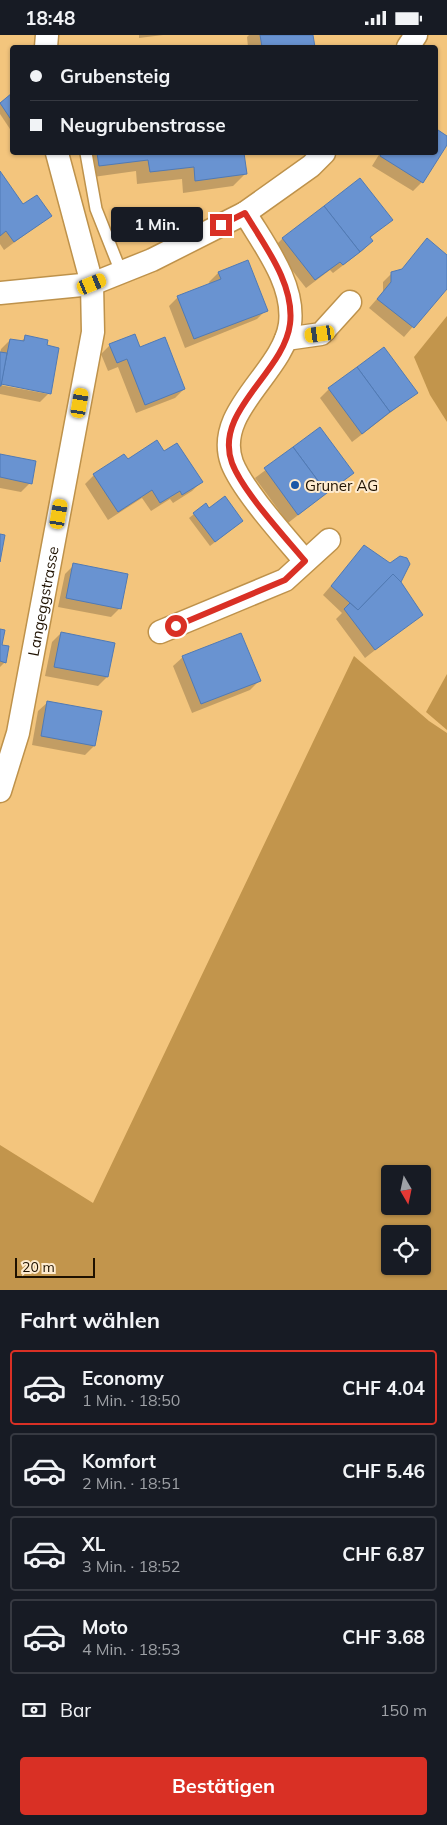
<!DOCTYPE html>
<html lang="de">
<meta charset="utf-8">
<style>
body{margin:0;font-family:Mulish,sans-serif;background:#242831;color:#f1f3f6;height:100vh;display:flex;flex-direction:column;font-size:19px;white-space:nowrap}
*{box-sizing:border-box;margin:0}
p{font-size:16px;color:#9ea1a6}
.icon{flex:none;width:28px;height:28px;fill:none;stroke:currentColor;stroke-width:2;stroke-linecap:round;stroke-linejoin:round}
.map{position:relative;height:1255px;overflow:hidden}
.drawer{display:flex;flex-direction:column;background:#171b24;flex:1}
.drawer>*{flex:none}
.guide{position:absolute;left:10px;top:10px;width:428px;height:110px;border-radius:5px;box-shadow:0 1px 4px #0004;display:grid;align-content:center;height:110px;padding:0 20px;background:#171b24}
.needle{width:32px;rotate:171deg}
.controls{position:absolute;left:381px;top:1130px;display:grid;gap:10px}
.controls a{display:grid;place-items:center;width:50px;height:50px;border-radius:5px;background:#171b24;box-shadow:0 1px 4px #0004;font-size:25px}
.scale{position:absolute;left:15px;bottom:12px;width:80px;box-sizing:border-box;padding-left:5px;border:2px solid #1e1100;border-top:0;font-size:14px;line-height:18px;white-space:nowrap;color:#1e1100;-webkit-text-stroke:4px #feebcf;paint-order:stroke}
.end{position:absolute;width:22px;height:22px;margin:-11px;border:6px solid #d93025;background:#fff;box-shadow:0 0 0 2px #fff}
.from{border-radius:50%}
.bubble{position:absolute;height:35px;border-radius:5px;background:#171b24;box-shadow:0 1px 4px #0004;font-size:16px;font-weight:700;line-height:35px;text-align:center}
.car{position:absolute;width:15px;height:30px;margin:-15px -8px;border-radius:6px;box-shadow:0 0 4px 1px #0007;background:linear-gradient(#f5c518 24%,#345 0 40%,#f5c518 0 76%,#345 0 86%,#f5c518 0)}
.guide b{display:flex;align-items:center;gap:18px;height:48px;font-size:19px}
.guide b+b{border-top:1px solid #363941}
.guide i{width:12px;height:12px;background:#f1f3f6}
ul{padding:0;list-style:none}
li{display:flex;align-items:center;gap:15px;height:75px;margin:0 10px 8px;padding:0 10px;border:2px solid #363941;border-radius:5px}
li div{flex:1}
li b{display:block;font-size:19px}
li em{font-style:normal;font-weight:700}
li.current{border-color:#d93025}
li>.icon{width:45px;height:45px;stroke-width:1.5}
h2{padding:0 20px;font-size:22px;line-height:60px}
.pay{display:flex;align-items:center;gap:12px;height:55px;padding:0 20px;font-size:19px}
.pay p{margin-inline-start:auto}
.button{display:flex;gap:10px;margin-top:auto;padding:10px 20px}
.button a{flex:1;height:58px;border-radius:5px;background:#d93025;color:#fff;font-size:20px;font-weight:700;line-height:58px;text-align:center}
.status{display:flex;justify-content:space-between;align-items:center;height:35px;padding:0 25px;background:#171b24;direction:ltr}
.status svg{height:14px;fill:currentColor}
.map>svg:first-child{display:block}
</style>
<div class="status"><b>18:48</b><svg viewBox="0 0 49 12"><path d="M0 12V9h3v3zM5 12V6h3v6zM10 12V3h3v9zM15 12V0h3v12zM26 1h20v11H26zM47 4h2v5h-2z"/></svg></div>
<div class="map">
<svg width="447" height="1255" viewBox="0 0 447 1255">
<rect width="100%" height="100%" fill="#f3c57d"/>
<g fill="#c2954c" fill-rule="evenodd">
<path d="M447,281v106l-17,-27 -16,-38z"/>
<path d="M354,621l75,65 18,12v557h-447v-145l93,58zM390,1139h32v32h-32zM390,1199h32v32h-32z"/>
<path d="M447,639v56l-21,-18z"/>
</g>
<g fill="#0003">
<path d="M139,0h24l-24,3z"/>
<path d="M249,0h63l2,12h-66l-1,-10z"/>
<path d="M12,59v38l-12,-18v-11z"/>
<path d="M435,95l12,7v5l-25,40 -9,9 -41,-25 8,-13h55z"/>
<path d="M83,118h160l3,20 -13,13 -50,7 -1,-14 -45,5 -1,-13 -50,7z"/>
<path d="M0,138l23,33 27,10 -46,34 -4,-6z"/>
<path d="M391,184l-21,19 2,3 -9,9 -30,23 -3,-3 -24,18 -32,-41 9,-9z"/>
<path d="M447,221v31l-43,50 -35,-29 14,-16v-10l9,-9z"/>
<path d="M247,227l19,48 -9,9 -72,29 -16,-42 9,-9 32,-13 -1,-2 9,-9z"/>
<path d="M26,302l20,9 -46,37v2l48,9 -8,8 -40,-8v-41l1,-4 9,-9 10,2z"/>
<path d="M110,310l29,3 45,41 -9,9 -39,15 -18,-46 -10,4 -7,-17z"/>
<path d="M329,354l87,4 -64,49 -32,-44z"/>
<path d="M320,394l32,44 -64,50 -33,-45z"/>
<path d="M164,418l37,29 -9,9 -19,12 -3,-4 -19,12 -9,-13 -34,22 -23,-36 9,-9z"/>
<path d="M0,420l30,28 -9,9 -21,-4z"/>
<path d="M208,474l34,12 -32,25 -21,-28 5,-4z"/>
<path d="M364,512l36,35 21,32 -56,44 -29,-39 6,-6 -19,-18z"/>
<path d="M74,530l46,43 -9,9 -53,-10 7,-33z"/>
<path d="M0,595l1,16 4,16 -5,5z"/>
<path d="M61,598l52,11 -6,33 -9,9 -53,-10 7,-34z"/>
<path d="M241,600l18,46 -9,9 -58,23 -19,-47 10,-9z"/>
<path d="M48,667l46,44 -9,9 -53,-10 6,-34z"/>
</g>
<g fill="#6993d1" stroke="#507ab5">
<path d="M260,0h53l2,12h-53z"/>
<path d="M12,58v28l-12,-18z"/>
<path d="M435,93l12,8v9l-24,38 -43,-27 2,-3h53z"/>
<path d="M97,118h147l3,21 -52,7 -1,-14 -44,5 -2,-12 -49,6z"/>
<path d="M0,136l23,33 14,-9 15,21 -38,26 -8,-11 -6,5z"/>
<path d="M360,143l33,42 -23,17 3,4 -13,11 -36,-46z"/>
<path d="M324,171l36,46 -17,13 -3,-3 -25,18 -33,-42z"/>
<path d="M427,203l20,17v34l-33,39 -37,-29 14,-17v-10l11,-3z"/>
<path d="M248,225l20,51 -74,28 -17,-43 44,-17 -3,-7z"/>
<path d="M135,299l5,13 25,-10 20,52 -40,16 -18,-46 -10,4 -8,-19z"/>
<path d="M25,300l23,5 -1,5 12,3 -8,46 -50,-10 9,-45 14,2z"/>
<path d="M384,312l34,46 -28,19 -33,-45z"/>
<path d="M0,317l7,1 -6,33h-1z"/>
<path d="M357,332l33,45 -28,22 -34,-46z"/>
<path d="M320,392l34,46 -27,20 -34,-46z"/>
<path d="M157,405l7,11 13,-8 26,39 -21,13 -2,-4 -20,12 -8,-13 -34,22 -25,-38 31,-20 4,5z"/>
<path d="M293,412l34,46 -29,22 -34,-47z"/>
<path d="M0,419l36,7 -4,23 -32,-7z"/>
<path d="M225,461l18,25 -28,21 -22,-29 13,-10 3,5z"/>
<path d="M0,499l5,1 -5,27z"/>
<path d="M364,510l26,18 10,-7 7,2 3,6 -9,18 -8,-8 -35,36 -27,-24z"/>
<path d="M73,528l55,11 -7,35 -55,-11z"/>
<path d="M393,539l8,8 22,33 -48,35 -31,-41 6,-6 8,7z"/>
<path d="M0,594l5,1 -3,15 7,1 -3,17 -6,-2z"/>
<path d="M61,597l54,11 -7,34 -54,-10z"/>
<path d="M241,598l20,48 -60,23 -19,-48z"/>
<path d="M47,666l55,10 -7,35 -54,-10z"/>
</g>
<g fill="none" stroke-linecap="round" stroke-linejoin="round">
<g stroke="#be924b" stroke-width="14">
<path id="service" d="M86,118l10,56 25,63"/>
</g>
<g stroke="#be924b" stroke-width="25">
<g id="minor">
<path d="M46,12l1,-12"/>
<path d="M408,12l8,-12"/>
<path d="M245,178c19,32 50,71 45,111 -7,49 -77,87 -58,139 11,28 53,74 73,98"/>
<path d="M0,258l92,-9 60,-24 93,-47 66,-47 13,-13"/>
<path d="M286,304l35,-5 29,-32"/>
<path d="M160,597l125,-52 44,-40"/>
<path id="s1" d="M0,756l18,-58 75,-401 -1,-48 -35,-131"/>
</g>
</g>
<use href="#service" stroke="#fff" stroke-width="11"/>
<use href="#minor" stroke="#fff" stroke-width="22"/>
</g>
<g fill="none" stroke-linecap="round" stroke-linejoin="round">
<path stroke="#d93025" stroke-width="6" d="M176,591l109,-46 20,-19c-20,-24 -62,-69 -73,-98 -19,-52 52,-90 58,-139 5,-40 -26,-79 -45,-111l-24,12"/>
</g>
<circle fill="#1a56a7" stroke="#feebcf" stroke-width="2" cx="295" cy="450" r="5"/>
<g text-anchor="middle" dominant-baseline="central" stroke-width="4" stroke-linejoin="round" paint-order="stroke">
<g font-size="15" fill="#1e1100" stroke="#feebcf" text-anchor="start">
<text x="305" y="450">Gruner AG</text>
</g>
<g font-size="15" fill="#1e1100" stroke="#feebcf">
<text stroke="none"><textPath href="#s1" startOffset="195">Langeggstrasse</textPath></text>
</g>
</g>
</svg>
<div class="controls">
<a><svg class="needle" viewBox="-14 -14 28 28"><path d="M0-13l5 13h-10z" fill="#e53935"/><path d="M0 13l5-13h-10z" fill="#9ea1a6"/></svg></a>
<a><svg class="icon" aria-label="locate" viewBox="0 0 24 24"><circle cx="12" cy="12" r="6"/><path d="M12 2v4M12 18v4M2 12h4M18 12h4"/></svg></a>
</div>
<div class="scale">20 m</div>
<i class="end from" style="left:176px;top:591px"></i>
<i class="end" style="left:221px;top:190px"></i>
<div class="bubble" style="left:111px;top:172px;width:92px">1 Min.</div>
<i class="car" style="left:92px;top:249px;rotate:68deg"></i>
<i class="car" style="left:320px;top:299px;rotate:262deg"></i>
<i class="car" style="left:80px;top:368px;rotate:10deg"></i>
<i class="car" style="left:59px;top:479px;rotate:10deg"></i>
<div class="guide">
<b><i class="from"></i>Grubensteig</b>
<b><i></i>Neugrubenstrasse</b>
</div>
</div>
<section class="drawer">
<h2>Fahrt wählen</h2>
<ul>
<li class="current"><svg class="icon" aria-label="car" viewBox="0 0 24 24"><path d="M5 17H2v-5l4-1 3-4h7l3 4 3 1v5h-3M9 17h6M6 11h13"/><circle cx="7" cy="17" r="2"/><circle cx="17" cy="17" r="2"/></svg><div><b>Economy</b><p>1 Min. · 18:50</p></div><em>CHF 4.04</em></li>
<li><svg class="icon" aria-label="car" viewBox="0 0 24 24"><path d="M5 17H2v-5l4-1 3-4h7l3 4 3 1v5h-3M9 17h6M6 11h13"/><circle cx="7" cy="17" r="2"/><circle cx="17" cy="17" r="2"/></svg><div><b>Komfort</b><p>2 Min. · 18:51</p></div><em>CHF 5.46</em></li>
<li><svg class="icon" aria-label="car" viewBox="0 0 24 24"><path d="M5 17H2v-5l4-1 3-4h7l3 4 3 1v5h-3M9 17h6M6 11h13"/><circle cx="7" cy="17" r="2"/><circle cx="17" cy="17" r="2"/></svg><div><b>XL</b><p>3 Min. · 18:52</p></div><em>CHF 6.87</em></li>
<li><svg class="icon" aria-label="car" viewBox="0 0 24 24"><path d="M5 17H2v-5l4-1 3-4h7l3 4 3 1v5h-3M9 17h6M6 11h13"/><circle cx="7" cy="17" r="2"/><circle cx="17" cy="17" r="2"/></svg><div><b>Moto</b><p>4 Min. · 18:53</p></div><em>CHF 3.68</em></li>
</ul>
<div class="pay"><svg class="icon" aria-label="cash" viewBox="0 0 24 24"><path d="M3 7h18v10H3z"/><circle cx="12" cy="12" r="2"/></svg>Bar<p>150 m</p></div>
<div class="button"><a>Bestätigen</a></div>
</section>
